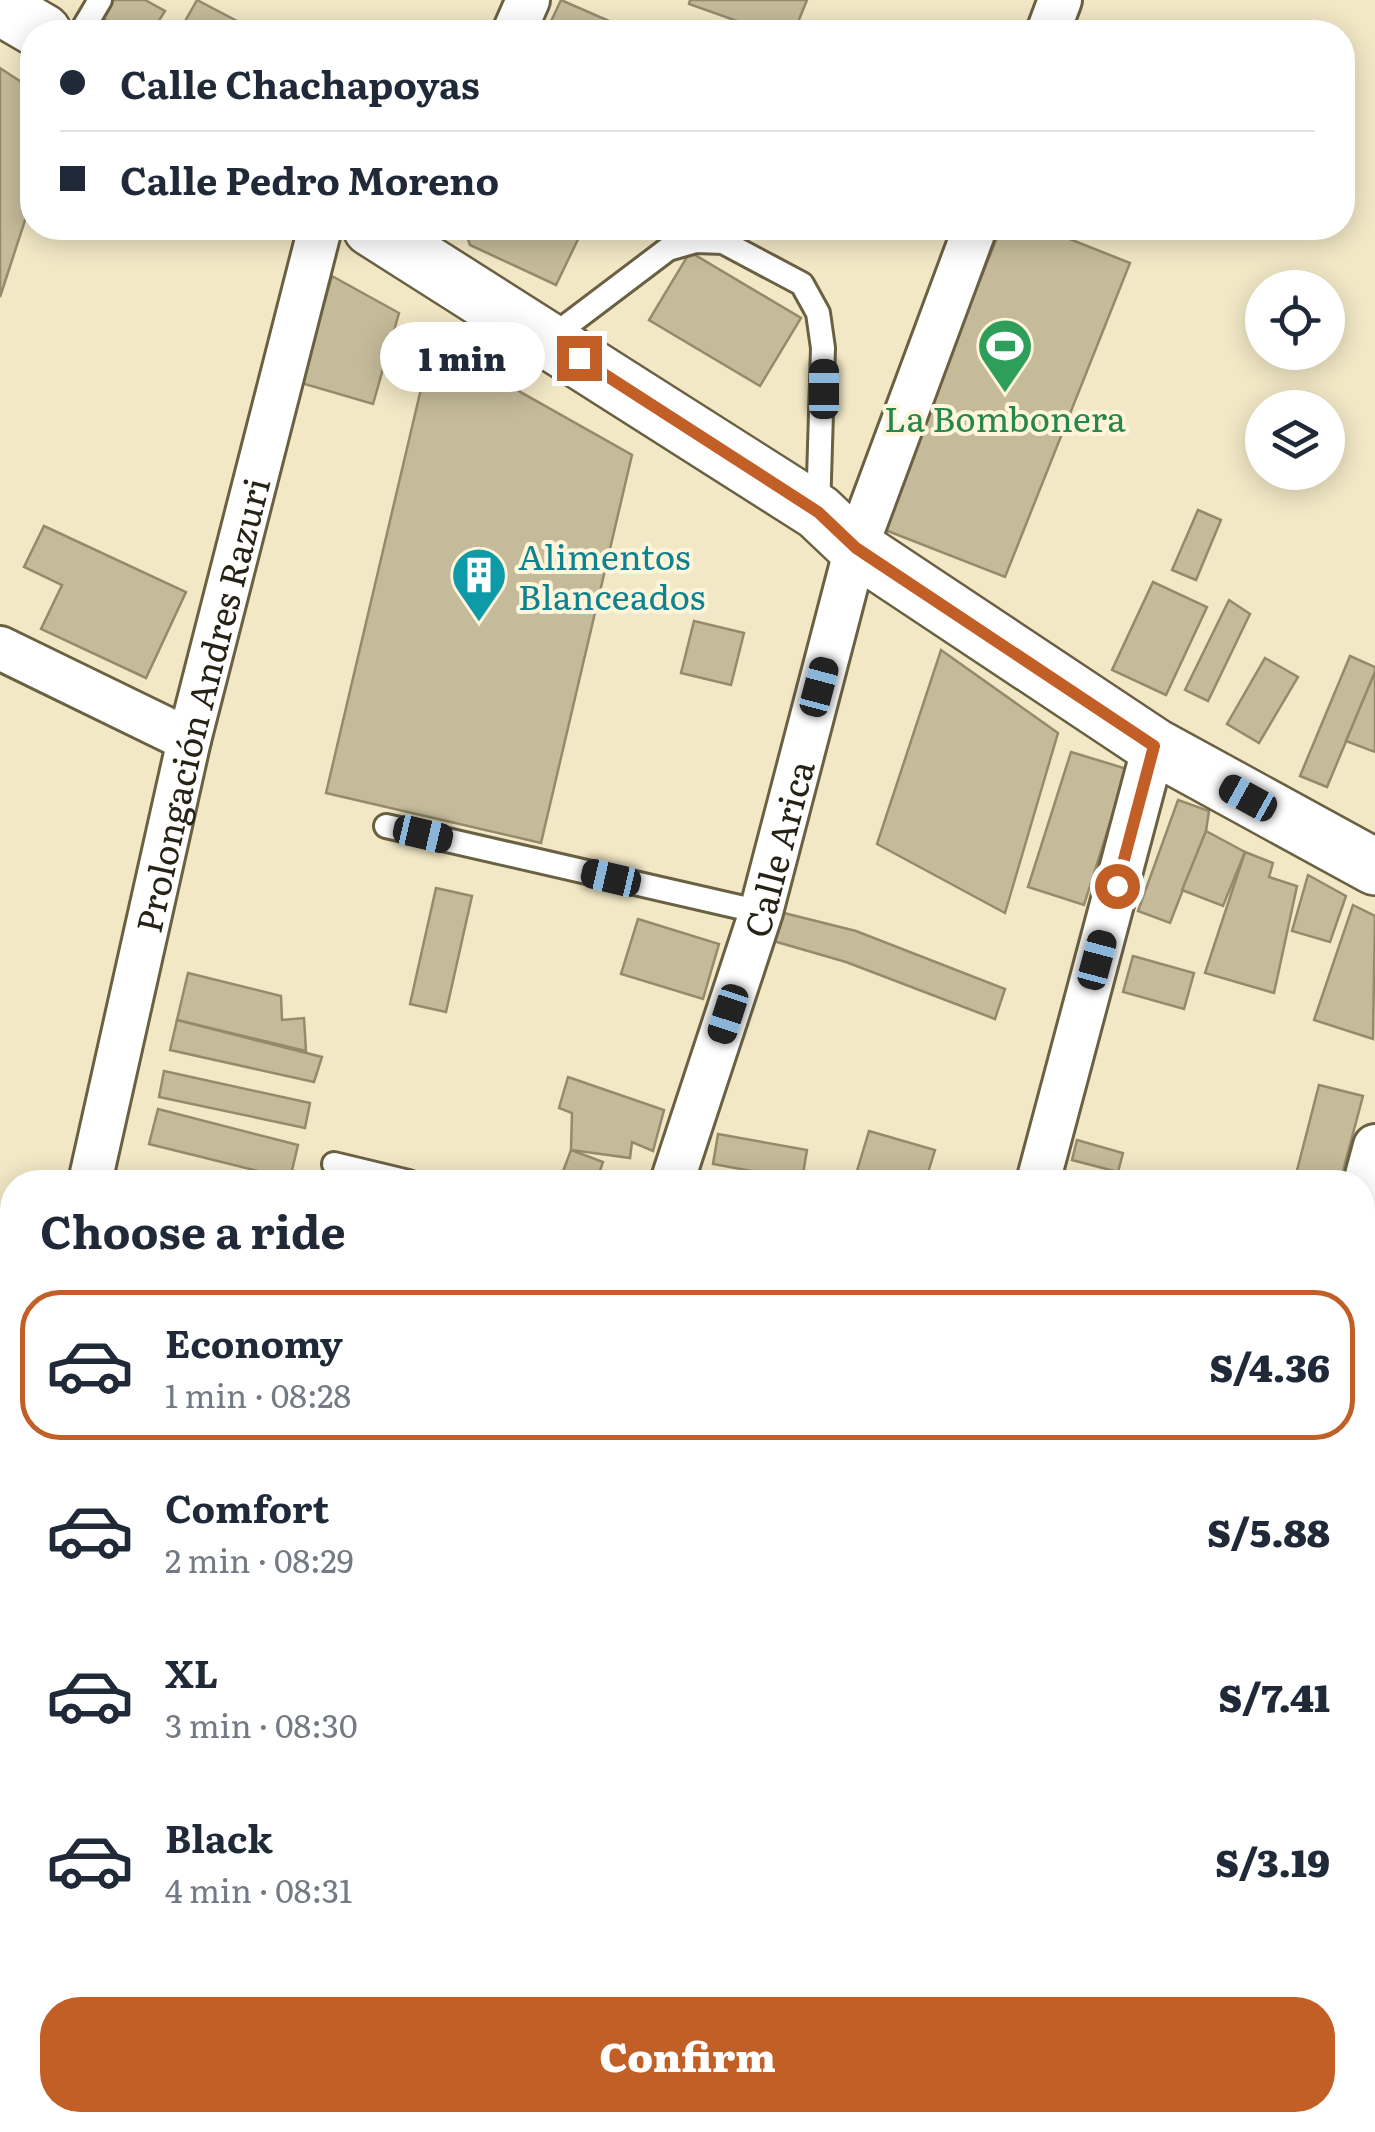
<!DOCTYPE html>
<meta charset="utf-8">
<style>
body{margin:0;font-family:Literata,serif;background:#f2f2f3;color:#1f2937;height:100vh;display:flex;flex-direction:column;font-size:38px;white-space:nowrap}
*{box-sizing:border-box;margin:0}
p{font-size:32px;color:#747a83}
.icon{flex:none;width:55px;height:55px;fill:none;stroke:currentColor;stroke-width:2;stroke-linecap:round;stroke-linejoin:round}
.map{position:relative;flex:1;overflow:hidden}
.details{position:absolute;left:0px;top:1170px;width:1375px;height:962px;display:flex;flex-direction:column;background:#fff;border-radius:40px 40px 0 0;box-shadow:0 5px 25px #0003}
.details>*{flex:none}
.guide{position:absolute;left:20px;top:20px;width:1335px;height:220px;border-radius:40px;box-shadow:0 5px 25px #0003;display:grid;align-content:center;height:220px;padding:0 40px;background:#fff}
.controls{position:absolute;left:1245px;top:270px;display:grid;gap:20px}
.controls a{display:grid;place-items:center;width:100px;height:100px;border-radius:50%;background:#fff;box-shadow:0 5px 25px #0003;font-size:50px}
.end{position:absolute;width:45px;height:45px;margin:-22px;border:12px solid #c25f26;background:#fff;box-shadow:0 0 0 5px #fff}
.from{border-radius:50%}
.bubble{position:absolute;height:70px;border-radius:35px;background:#fff;box-shadow:0 5px 25px #0003;font-size:32px;font-weight:800;line-height:70px;text-align:center}
.car{position:absolute;width:30px;height:60px;margin:-30px -15px;border-radius:12px;box-shadow:0 0 8px 2px #0007;background:linear-gradient(#222 24%,#8ab4d8 0 40%,#222 0 76%,#8ab4d8 0 86%,#222 0)}
.guide b{display:flex;align-items:center;gap:35px;height:95px;font-size:38px}
.guide b+b{border-top:2px solid #e0e1e3}
.guide i{width:25px;height:25px;background:#1f2937}
ul{padding:0;list-style:none}
li{display:flex;align-items:center;gap:30px;height:150px;margin:0 20px 15px;padding:0 20px;border:5px solid transparent;border-radius:40px}
li div{flex:1}
li b{display:block;font-size:38px}
li em{font-style:normal;font-weight:800}
li.active{border-color:#c25f26}
li>.icon{width:90px;height:90px;stroke-width:1.5}
h2{padding:0 40px;font-size:45px;line-height:120px}
.cta{display:flex;gap:20px;margin-top:auto;padding:20px 40px}
.cta a{flex:1;height:115px;border-radius:40px;background:#c25f26;color:#fff;font-size:40px;font-weight:800;line-height:115px;text-align:center}
.map>svg:first-child{display:block}
</style>
<div class="map">
<svg width="1375" height="2132" viewBox="0 0 1375 2132">
<rect width="100%" height="100%" fill="#f2e8c6"/>
<g fill="#c5bb9a" stroke="#958b6c" stroke-width="2.5">
<path d="M108,0h37l20,11 -13,21h-24l-29,-16z"/>
<path d="M197,0l40,21 -6,11h-52z"/>
<path d="M561,0l55,24 -2,8h-68z"/>
<path d="M690,0h117l-13,32h-26l-79,-28z"/>
<path d="M0,68l32,21v110l-32,98z"/>
<path d="M464,228h110l8,3 -26,54 -86,-40z"/>
<path d="M1001,228h41l88,35 -125,314 -125,-49z"/>
<path d="M690,252l111,66 -41,68 -111,-66z"/>
<path d="M332,276l67,37 -26,91 -72,-21z"/>
<path d="M432,342l200,113 -91,388 -215,-50z"/>
<path d="M1198,510l23,10 -25,60 -24,-10z"/>
<path d="M44,526l142,66 -40,86 -105,-49 21,-44 -38,-18z"/>
<path d="M1153,582l54,25 -41,88 -54,-25z"/>
<path d="M1229,600l21,14 -42,87 -23,-11z"/>
<path d="M694,621l50,12 -13,52 -50,-12z"/>
<path d="M941,650l117,83 -53,180 -128,-69z"/>
<path d="M1350,656l25,11v5l-48,115 -27,-11z"/>
<path d="M1265,658l33,19 -39,66 -32,-19z"/>
<path d="M1375,672v80l-29,-11z"/>
<path d="M1071,752l56,17 -43,136 -56,-18z"/>
<path d="M1178,800l31,11 -3,20 -36,92 -32,-12z"/>
<path d="M1206,831l39,21 -22,54 -41,-16z"/>
<path d="M1245,852l28,11 -4,14 28,9 -23,107 -69,-20z"/>
<path d="M1308,875l38,21 -16,46 -38,-11z"/>
<path d="M436,888l36,8 -26,116 -36,-8z"/>
<path d="M1353,905l22,11 -2,123 -59,-19z"/>
<path d="M776,911l80,20 149,58 -10,30 -149,-57 -76,-22z"/>
<path d="M638,919l81,25 -16,55 -82,-25z"/>
<path d="M1133,956l61,17 -10,36 -61,-17z"/>
<path d="M188,973l93,23 1,24 22,-2 2,33 -129,-31z"/>
<path d="M177,1020l145,37 -8,25 -144,-32z"/>
<path d="M164,1071l146,32 -5,25 -146,-31z"/>
<path d="M568,1077l96,33 -11,41 -21,-9 -2,16 -59,-8 1,-37 -13,-5z"/>
<path d="M1319,1085l44,11 -23,86h-46z"/>
<path d="M158,1109l140,36 -8,34 -141,-35z"/>
<path d="M869,1131l66,19 -10,32 -71,-1z"/>
<path d="M718,1134l89,16 -5,30 -89,-16z"/>
<path d="M1077,1140l46,13 -5,19 -46,-12z"/>
<path d="M571,1150l32,12 -7,20 -34,-8z"/>
<path d="M1375,1290v37l-9,-2z"/>
<path d="M1362,1805l13,3v105l-13,-3z"/>
<path d="M2,1843l10,3 -1,96 -11,-3z"/>
<path d="M0,2056l12,1 -10,75h-2z"/>
<path d="M1362,2119l13,3v10h-88l3,-12z"/>
<path d="M68,2120h116l-3,12h-116z"/>
<path d="M239,2120h3l50,12h-56z"/>
<path d="M728,2120h44l-4,12h-23l-19,-6z"/>
<path d="M912,2120h27l-2,7z"/>
<path d="M972,2120h32l-3,12h-29l-3,-1z"/>
<path d="M1155,2120h135l-3,12h-135z"/>
</g>
<g fill="none" stroke-linecap="round" stroke-linejoin="round">
<g stroke="#6a6143" stroke-width="28">
<g id="lane">
<path d="M81,32l19,-32"/>
<path d="M549,339l119,-90 28,-8 27,1 79,42 16,29 5,35 -5,163"/>
<path d="M386,826l375,86"/>
<path d="M334,1164l75,18"/>
</g>
</g>
<g stroke="#6a6143" stroke-width="48">
<g id="street">
<path d="M514,32l14,-32"/>
<path d="M1048,32l12,-32"/>
<path d="M0,648l189,92"/>
<path id="s1" d="M90,1182l99,-442 131,-512"/>
<path id="s2" d="M672,1182l89,-270 95,-364 119,-320"/>
<path d="M1038,1182l116,-436"/>
<path d="M1362,1194l13,-48"/>
<path d="M0,1403l12,3"/>
<path d="M0,1563l12,-50"/>
<path d="M1362,1771l13,2"/>
<path d="M0,1957l12,3"/>
<path d="M0,2021l12,3"/>
<path d="M398,2120l48,12"/>
<path d="M606,2120l39,12"/>
<path d="M787,2132l3,-12"/>
<path d="M1114,2132l3,-12"/>
</g>
</g>
<g stroke="#6a6143" stroke-width="60">
<g id="secondary">
<path d="M0,7l43,25"/>
<path d="M371,228l447,284 38,36 298,198 221,121"/>
</g>
</g>
<use href="#lane" stroke="#fff" stroke-width="22"/>
<use href="#street" stroke="#fff" stroke-width="42"/>
<use href="#secondary" stroke="#fff" stroke-width="55"/>
</g>
<g fill="none" stroke-linecap="round" stroke-linejoin="round">
<path stroke="#c25f26" stroke-width="12" d="M579,358l239,154 38,36 298,198 -37,140"/>
</g>
<defs>
<g id="stadium-pin" transform="scale(2.875)"><path d="M0 17L-7.5 6A9.5 9.5 0 1 1 7.5 6Z" fill="#2e9e5b" stroke="#fef5da"/><path d="M0-5a6.5 5 0 1 0 0 10a6.5 5 0 1 0 0-10ZM-3.5-1.8h7v3.6h-7Z" fill="#fff"/></g>
<g id="building-pin" transform="scale(2.875)"><path d="M0 17L-7.5 6A9.5 9.5 0 1 1 7.5 6Z" fill="#0f9aa8" stroke="#fef5da"/><path d="M-4-6H4V6H1V3H-1V6H-4ZM-2.5-4.3h1.7v1.8h-1.7ZM.8-4.3h1.7v1.8H.8ZM-2.5-1h1.7V.8h-1.7ZM.8-1h1.7V.8H.8Z" fill="#fff"/></g>
</defs>
<g fill-rule="evenodd">
<use href="#stadium-pin" x="1005" y="346"/>
<use href="#building-pin" x="479" y="575"/>
</g>
<g text-anchor="middle" dominant-baseline="central" stroke-width="8" stroke-linejoin="round" paint-order="stroke">
<g font-size="35" fill="#27864d" stroke="#fef5da">
<text x="1005" y="417">La Bombonera</text>
</g>
<g font-size="35" fill="#0d838f" stroke="#fef5da" text-anchor="start">
<text x="518" y="555">Alimentos<tspan x="518" dy="40">Blanceados</tspan></text>
</g>
<g font-size="35" fill="#262215" stroke="#fef5da">
<text stroke="none"><textPath href="#s1" startOffset="490">Prolongación Andres Razuri</textPath></text>
<text stroke="none"><textPath href="#s2" startOffset="350">Calle Arica</textPath></text>
</g>
</g>
</svg>
<div class="controls">
<a><svg class="icon" aria-label="locate" viewBox="0 0 24 24"><circle cx="12" cy="12" r="6"/><path d="M12 2v4M12 18v4M2 12h4M18 12h4"/></svg></a>
<a><svg class="icon" aria-label="layers" viewBox="0 0 24 24"><path d="M12 4l9 5-9 5-9-5zM3 14l9 5 9-5"/></svg></a>
</div>
<i class="end from" style="left:1117px;top:886px"></i>
<i class="end" style="left:579px;top:358px"></i>
<div class="bubble" style="left:380px;top:322px;width:165px">1 min</div>
<i class="car" style="left:824px;top:389px;rotate:0deg"></i>
<i class="car" style="left:819px;top:687px;rotate:15deg"></i>
<i class="car" style="left:1248px;top:798px;rotate:299deg"></i>
<i class="car" style="left:423px;top:834px;rotate:103deg"></i>
<i class="car" style="left:611px;top:878px;rotate:283deg"></i>
<i class="car" style="left:1097px;top:960px;rotate:15deg"></i>
<i class="car" style="left:728px;top:1014px;rotate:198deg"></i>
<div class="guide">
<b><i class="from"></i>Calle Chachapoyas</b>
<b><i></i>Calle Pedro Moreno</b>
</div>
<section class="details">
<h2>Choose a ride</h2>
<ul>
<li class="active"><svg class="icon" aria-label="car" viewBox="0 0 24 24"><path d="M5 17H2v-5l4-1 3-4h7l3 4 3 1v5h-3M9 17h6M6 11h13"/><circle cx="7" cy="17" r="2"/><circle cx="17" cy="17" r="2"/></svg><div><b>Economy</b><p>1 min · 08:28</p></div><em>S/4.36</em></li>
<li><svg class="icon" aria-label="car" viewBox="0 0 24 24"><path d="M5 17H2v-5l4-1 3-4h7l3 4 3 1v5h-3M9 17h6M6 11h13"/><circle cx="7" cy="17" r="2"/><circle cx="17" cy="17" r="2"/></svg><div><b>Comfort</b><p>2 min · 08:29</p></div><em>S/5.88</em></li>
<li><svg class="icon" aria-label="car" viewBox="0 0 24 24"><path d="M5 17H2v-5l4-1 3-4h7l3 4 3 1v5h-3M9 17h6M6 11h13"/><circle cx="7" cy="17" r="2"/><circle cx="17" cy="17" r="2"/></svg><div><b>XL</b><p>3 min · 08:30</p></div><em>S/7.41</em></li>
<li><svg class="icon" aria-label="car" viewBox="0 0 24 24"><path d="M5 17H2v-5l4-1 3-4h7l3 4 3 1v5h-3M9 17h6M6 11h13"/><circle cx="7" cy="17" r="2"/><circle cx="17" cy="17" r="2"/></svg><div><b>Black</b><p>4 min · 08:31</p></div><em>S/3.19</em></li>
</ul>
<div class="cta"><a>Confirm</a></div>
</section>
</div>
